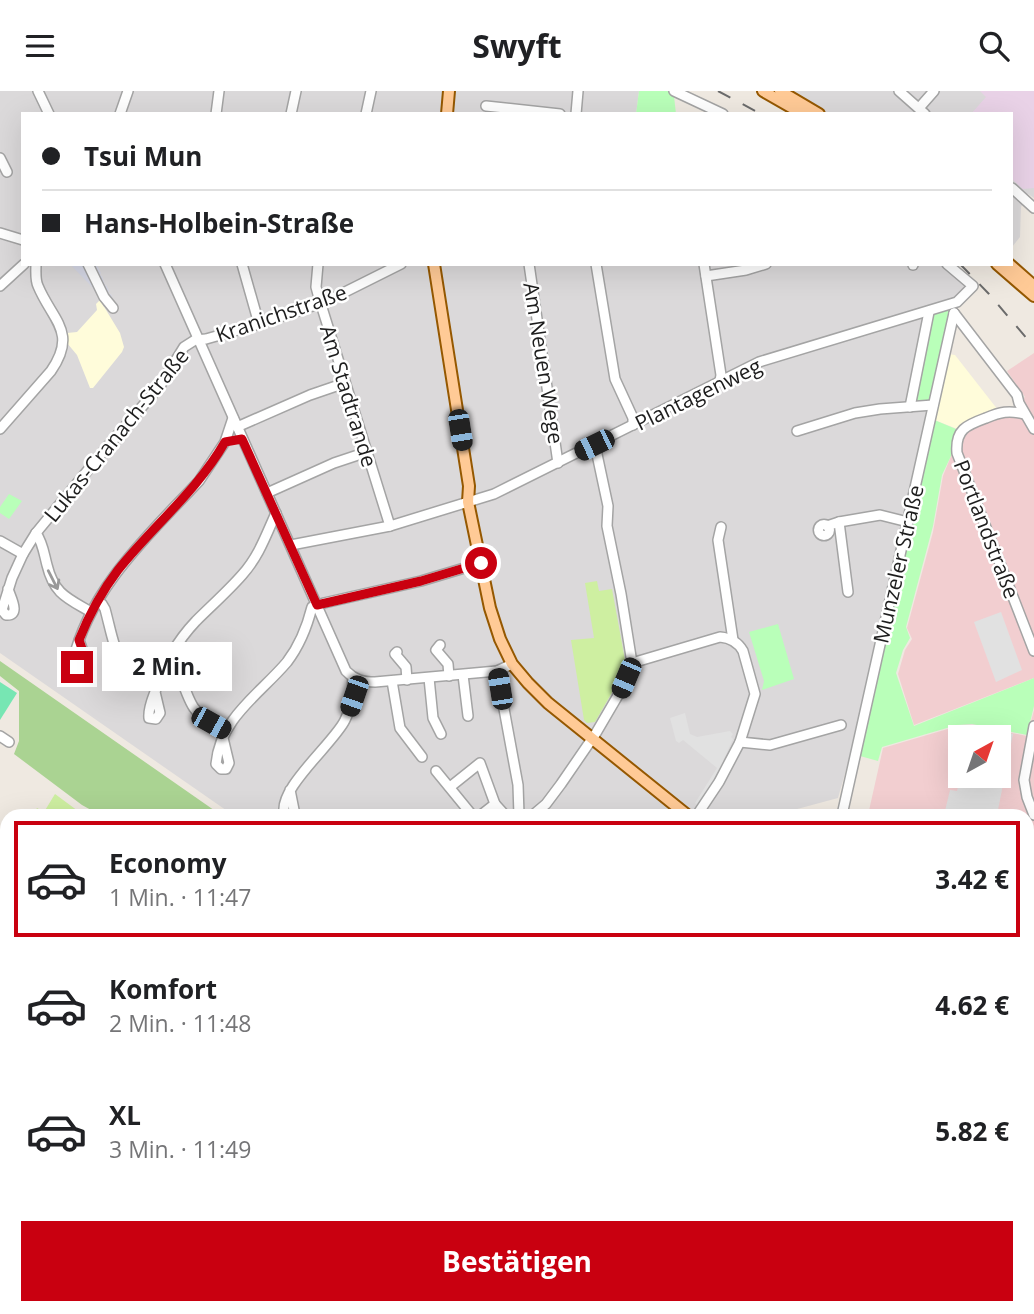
<!DOCTYPE html>
<html lang="de">
<meta charset="utf-8">
<style>
body{margin:0;font-family:"Open Sans",sans-serif;background:#f6f6f6;color:#202124;height:100vh;display:flex;flex-direction:column;font-size:26px;white-space:nowrap}
*{box-sizing:border-box;margin:0}
p{font-size:23px;color:#757577}
.icon{flex:none;width:38px;height:38px;fill:none;stroke:currentColor;stroke-width:2;stroke-linecap:round;stroke-linejoin:round}
.map{position:relative;flex:1;overflow:hidden}
.side{position:absolute;left:0px;top:718px;width:1034px;height:506px;display:flex;flex-direction:column;background:#fff;border-radius:21px 21px 0 0;box-shadow:0 7px 28px #0002}
.side>*{flex:none}
.hud{position:absolute;left:21px;top:21px;width:992px;height:154px;border-radius:0px;box-shadow:0 7px 28px #0002;display:grid;align-content:center;height:154px;padding:0 21px;background:#fff}
.needle{width:46px;rotate:40deg}
.controls{position:absolute;left:948px;top:634px;display:grid;gap:14px}
.controls a{display:grid;place-items:center;width:63px;height:63px;border-radius:0px;background:#fff;box-shadow:0 7px 28px #0002;font-size:35px}
.end{position:absolute;width:32px;height:32px;margin:-16px;border:9px solid #c90010;background:#fff;box-shadow:0 0 0 4px #fff}
.from{border-radius:50%}
.bubble{position:absolute;height:49px;border-radius:0px;background:#fff;box-shadow:0 7px 28px #0002;font-size:23px;font-weight:700;line-height:49px;text-align:center}
.car{position:absolute;width:21px;height:42px;margin:-21px -10px;border-radius:9px;box-shadow:0 0 5px 2px #0007;background:linear-gradient(#222 24%,#8ab4d8 0 40%,#222 0 76%,#8ab4d8 0 86%,#222 0)}
.hud b{display:flex;align-items:center;gap:24px;height:66px;font-size:26px}
.hud b+b{border-top:2px solid #e0e0e0}
.hud i{width:18px;height:18px;background:#202124}
ul{padding:12px 0 0;list-style:none}
li{display:flex;align-items:center;gap:21px;height:116px;margin:0 14px 10px;padding:0 7px;border:4px solid transparent;border-radius:0px}
li div{flex:1}
li b{display:block;font-size:26px}
li em{font-style:normal;font-weight:700}
li.selected{border-color:#c90010}
li>.icon{width:63px;height:63px;stroke-width:1.5}
.primary-button{display:flex;gap:14px;margin-top:auto;padding:14px 21px}
.primary-button a{flex:1;height:80px;border-radius:0px;background:#c90010;color:#fff;font-size:28px;font-weight:700;line-height:80px;text-align:center}
header{display:flex;justify-content:space-between;align-items:center;height:91px;padding:0 21px;background:#fff;font-size:32px;font-weight:700}
.map>svg:first-child{display:block}
</style>
<header><svg class="icon" aria-label="menu" viewBox="0 0 24 24"><path d="M4 6h16M4 12h16M4 18h16"/></svg>Swyft<svg class="icon" aria-label="search" viewBox="0 0 24 24"><circle cx="10" cy="10" r="6"/><path d="M15 15l6 6"/></svg></header>
<div class="map">
<svg width="1034" height="1223" viewBox="0 0 1034 1223">
<rect width="100%" height="100%" fill="#efe9e1"/>
<g fill="#dbd9da">
<path d="M0,0h639l-3,23h-613v150h920l24,21 -13,14 -40,104 18,-1 -77,336 -17,60 -63,17h-542l-233,-162z"/>
<path d="M791,0h243v107l-6,-4 -7,13 -1,30 -8,10v-133h-185z"/>
<path d="M7,918v47l-7,-5v-32z"/>
</g>
<g fill="#f2ced0" fill-rule="evenodd">
<path d="M1034,262v325l-120,47 -16,-51 7,-24 7,-11 -5,-11 26,-96 10,-56 8,-20 5,-27 4,1 58,-22 4,-9 3,-2 -18,-26z"/>
<path d="M1034,619v203l-7,3v-101h-159l15,-67 75,-22 13,-1 56,11zM961,646h38v38h-38z"/>
<path d="M636,1216h86l-1,5 -3,2h-74l-11,-6z"/>
</g>
<g fill="#e9d2e7">
<path d="M980,0h54v97l-11,1 -11,-10v-65h-41l15,-17z"/>
<path d="M1034,822v401h-283l1,-7h275v-391z"/>
</g>
<g fill="#fffcda">
<path d="M100,209l20,33 4,14 -2,5 -29,36h-3l-13,-33 -10,-12v-10l10,-1 20,-22 -1,-6z"/>
<path d="M948,263l7,1 43,55 -38,20 -28,-11z"/>
</g>
<g fill="#f0f0ca">
<path d="M0,821l7,4v20l-7,11z"/>
<path d="M0,965l7,5v246h49l-6,7h-50z"/>
<path d="M60,1216h225l9,7h-240z"/>
<path d="M294,1216h278l-3,7h-266z"/>
</g>
<g fill="#ceefa1">
<path d="M597,490l2,10 13,-2 13,71 -4,17 -26,45 -8,1 -3,-3 -13,-80 23,-2 -9,-55z"/>
<path d="M55,703l23,17 2,4h-47l4,-7 7,4z"/>
<path d="M7,729v78l-4,6 -3,-2v-72z"/>
<path d="M581,1216h22l9,7h-33z"/>
</g>
<path fill="#aad392" d="M0,570l221,154h-121l-18,-10 -68,-51 5,-13v-50l-19,-15z"/>
<g fill="#b9ffb9">
<path d="M639,0h30l5,5 2,18h-40z"/>
<path d="M952,217l-23,95h-16l19,-91z"/>
<path d="M932,328l24,10 -5,27 -9,19 -9,51 -27,101 4,11 -7,12 -7,23 18,53 120,-48v28l-7,29 -55,-11 -15,1 -75,22 -4,14 -18,-5z"/>
<path d="M9,403l13,7 -13,18 -9,-6v-6z"/>
<path d="M778,533l16,55 -32,11 2,-9 -15,-49z"/>
</g>
<path fill="#77e6b3" d="M0,591l17,11 -17,27z"/>
<g fill="#e1e1e1">
<path d="M1001,521l21,58 -26,12 -22,-60z"/>
<path d="M685,622l5,21 7,3 33,-6 3,3 -2,3 2,2 -10,22 2,2 -27,43 -3,-3 22,-35 -34,-28 -4,3 -3,-2 -6,-23z"/>
<path d="M972,634l41,9 -16,81h-53l6,-25 7,1 4,-16h38v-38h-30z"/>
<path d="M655,1216h45l-2,7h-43z"/>
</g>
<path fill="#d5d7e5" d="M70,173h28l-1,2 4,7 -1,1 1,2h1l3,10 1,-1 3,6 -1,1 1,3 2,-1 3,9 -3,3 -7,1 -11,-19z"/>
<path fill="#9dd7e1" d="M7,855v40l-7,10v-41z"/>
<g fill="none" stroke-linecap="round" stroke-linejoin="round">
<g stroke="#a4a4a4" stroke-width="12">
<g id="minor">
<path d="M38,0l11,23"/>
<path d="M674,0l49,23"/>
<path d="M899,0l26,23"/>
<path d="M486,15l74,8"/>
<path d="M919,17l15,-17"/>
<path d="M120,23l8,-23"/>
<path d="M216,23l3,-23"/>
<path d="M291,23l5,-23"/>
<path d="M366,23l5,-23"/>
<path d="M576,23l2,-23"/>
<path d="M0,67l7,14"/>
<path d="M1012,97l22,20"/>
<path d="M0,142l23,7"/>
<path d="M88,173l16,33 9,11"/>
<path d="M165,173l181,407c9,9 17,11 29,11l122,-11 15,-7"/>
<path d="M242,173l17,60"/>
<path d="M318,173l-2,23 3,11 71,228"/>
<path d="M529,173l29,199"/>
<path d="M596,173l19,115 18,39v7"/>
<path d="M704,173l17,111 -1,6"/>
<path d="M913,173v1"/>
<path d="M706,185l40,-6 20,-6"/>
<path d="M0,195l24,-22"/>
<path d="M954,222l63,82 2,8 15,26"/>
<path d="M910,316l19,-95"/>
<path d="M1024,323c-15,-4 -24,-2 -38,4 -19,7 -31,11 -29,35l77,198"/>
<path d="M237,336l73,-32 35,-12"/>
<path d="M0,338l51,-58c27,-39 1,-51 -13,-85 -3,-6 -2,-15 -2,-22"/>
<path d="M797,340l58,-18 25,-4 53,-4"/>
<path d="M267,402l67,-30 33,-11"/>
<path d="M839,431l9,70"/>
<circle cx="824" cy="439" r="5.5"/>
<path d="M827,435l12,-4 41,-7 28,7"/>
<path d="M721,436l-3,13 15,100"/>
<path d="M36,442c7,10 8,21 11,32 7,29 20,33 44,47"/>
<path d="M0,450l23,13"/>
<path d="M291,454l99,-19 104,-32 265,-132 198,-60 16,-16 -26,-22"/>
<path d="M8,498c3,9 13,27 -2,26l-4,-5 10,-32 11,-24 13,-21 71,-86 53,-61 24,-39 11,-7 11,-1 53,-15 68,-23 74,-37"/>
<path d="M98,510l4,3 3,5c11,41 9,58 52,75"/>
<path d="M79,549l7,20v4l-4,3h-5l-4,-6c17,-74 77,-127 126,-180l26,-39 8,-24"/>
<path d="M440,554l-4,5 12,14 1,12"/>
<path d="M172,560c6,16 13,44 22,57 8,11 21,17 32,23"/>
<path d="M397,561l-2,2 11,13 1,13"/>
<path d="M632,572l88,-26c11,1 18,5 23,14l12,43 -15,48 -21,40 -22,33"/>
<path d="M497,580l21,114 1,30"/>
<path d="M463,584l5,41"/>
<path d="M429,587l4,40 8,16"/>
<path d="M392,590l8,47 22,29"/>
<path d="M155,601l5,21 -4,6 -7,-1c-1,-9 3,-18 6,-26 8,-26 22,-51 41,-71 15,-15 32,-30 46,-46 17,-19 24,-40 34,-62"/>
<path d="M1034,635l-10,54 3,17 7,18"/>
<path d="M0,645l9,6"/>
<path d="M223,647l6,25 -3,6h-5l-5,-5c4,-46 44,-70 71,-102 13,-17 20,-35 25,-55l12,-4 97,-22 60,-18"/>
<path d="M740,651l30,3 71,-20"/>
<path d="M436,680l36,44"/>
<path d="M450,696l30,-24 15,41 -14,11"/>
<path d="M290,699l4,20 -1,2 -4,3h-4c-10,-24 50,-73 60,-95 3,-7 9,-18 8,-26 0,-6 -1,-10 0,-16"/>
<path d="M495,713l10,11"/>
<path d="M399,724h1"/>
<path d="M533,724l13,-11 15,-20 35,-51 24,-41 12,-29 -11,-69 -14,-68 1,-20 -13,-61"/>
<path d="M842,724l112,-502"/>
<path d="M1027,761l7,-2"/>
<path d="M0,939l7,5"/>
<path d="M1027,1030l7,-2"/>
<path d="M1027,1094l7,26"/>
<path d="M614,1216l9,7"/>
<path d="M934,1216l1,7"/>
</g>
</g>
<g stroke="#955800" stroke-width="14">
<g id="major">
<path d="M763,0l40,23"/>
<path d="M780,0l39,23"/>
<path d="M447,23l2,-23"/>
<path d="M434,173l35,222 -1,16 22,106 10,31 12,25 16,19 20,20 139,112"/>
<path d="M997,173l37,32"/>
<path d="M1009,173l25,22"/>
<path d="M732,1223l1,-7"/>
</g>
</g>
<use href="#minor" stroke="#fff" stroke-width="9"/>
<use href="#major" stroke="#ffca96" stroke-width="10"/>
<g stroke="#6b6b6b" stroke-width="2" stroke-dasharray="14 14" stroke-linecap="butt">
<path d="M718,0l43,23"/>
<path d="M960,173l29,30 45,53"/>
</g>
</g>
<defs><path id="oneway-shaft" d="M-6 0H5M1.5-3L5.5 0L1.5 3" fill="none" stroke-width="1.6" stroke-linecap="round" stroke-linejoin="round" transform="scale(1.75)"/></defs>
<use stroke="#999" href="#oneway-shaft" transform="translate(53 489) rotate(63)"/>
<g fill="none" stroke-linecap="round" stroke-linejoin="round">
<path stroke="#c90010" stroke-width="9" d="M77,576h5l4,-3v-4l-7,-20c10,-25 23,-49 39,-70 35,-44 79,-79 107,-128l17,-3 75,166 104,-24 60,-18"/>
</g>
<g text-anchor="middle" dominant-baseline="central" stroke-width="5" stroke-linejoin="round" paint-order="stroke">
<g font-size="21" fill="#1d1d1d" stroke="#fff">
<text transform="translate(281 222) rotate(-19)">Kranichstraße</text>
<text transform="translate(544 272) rotate(81)">Am Neuen Wege</text>
<text transform="translate(698 303) rotate(-26)">Plantagenweg</text>
<text transform="translate(349 305) rotate(73)">Am Stadtrande</text>
<text transform="translate(116 344) rotate(-51)">Lukas-Cranach-Straße</text>
<text transform="translate(987 438) rotate(69)">Portlandstraße</text>
<text transform="translate(898 473) rotate(-77)">Munzeler Straße</text>
</g>
</g>
</svg>
<div class="controls">
<a><svg class="needle" viewBox="-14 -14 28 28"><path d="M0-13l5 13h-10z" fill="#e53935"/><path d="M0 13l5-13h-10z" fill="#757577"/></svg></a>
</div>
<i class="end from" style="left:481px;top:472px"></i>
<i class="end" style="left:77px;top:576px"></i>
<div class="bubble" style="left:102px;top:551px;width:130px">2 Min.</div>
<i class="car" style="left:460px;top:339px;rotate:171deg"></i>
<i class="car" style="left:594px;top:354px;rotate:244deg"></i>
<i class="car" style="left:626px;top:587px;rotate:203deg"></i>
<i class="car" style="left:500px;top:598px;rotate:351deg"></i>
<i class="car" style="left:354px;top:605px;rotate:199deg"></i>
<i class="car" style="left:211px;top:632px;rotate:119deg"></i>
<div class="hud">
<b><i class="from"></i>Tsui Mun</b>
<b><i></i>Hans-Holbein-Straße</b>
</div>
<section class="side">
<ul>
<li class="selected"><svg class="icon" aria-label="car" viewBox="0 0 24 24"><path d="M5 17H2v-5l4-1 3-4h7l3 4 3 1v5h-3M9 17h6M6 11h13"/><circle cx="7" cy="17" r="2"/><circle cx="17" cy="17" r="2"/></svg><div><b>Economy</b><p>1 Min. · 11:47</p></div><em>3.42 €</em></li>
<li><svg class="icon" aria-label="car" viewBox="0 0 24 24"><path d="M5 17H2v-5l4-1 3-4h7l3 4 3 1v5h-3M9 17h6M6 11h13"/><circle cx="7" cy="17" r="2"/><circle cx="17" cy="17" r="2"/></svg><div><b>Komfort</b><p>2 Min. · 11:48</p></div><em>4.62 €</em></li>
<li><svg class="icon" aria-label="car" viewBox="0 0 24 24"><path d="M5 17H2v-5l4-1 3-4h7l3 4 3 1v5h-3M9 17h6M6 11h13"/><circle cx="7" cy="17" r="2"/><circle cx="17" cy="17" r="2"/></svg><div><b>XL</b><p>3 Min. · 11:49</p></div><em>5.82 €</em></li>
</ul>
<div class="primary-button"><a>Bestätigen</a></div>
</section>
</div>
